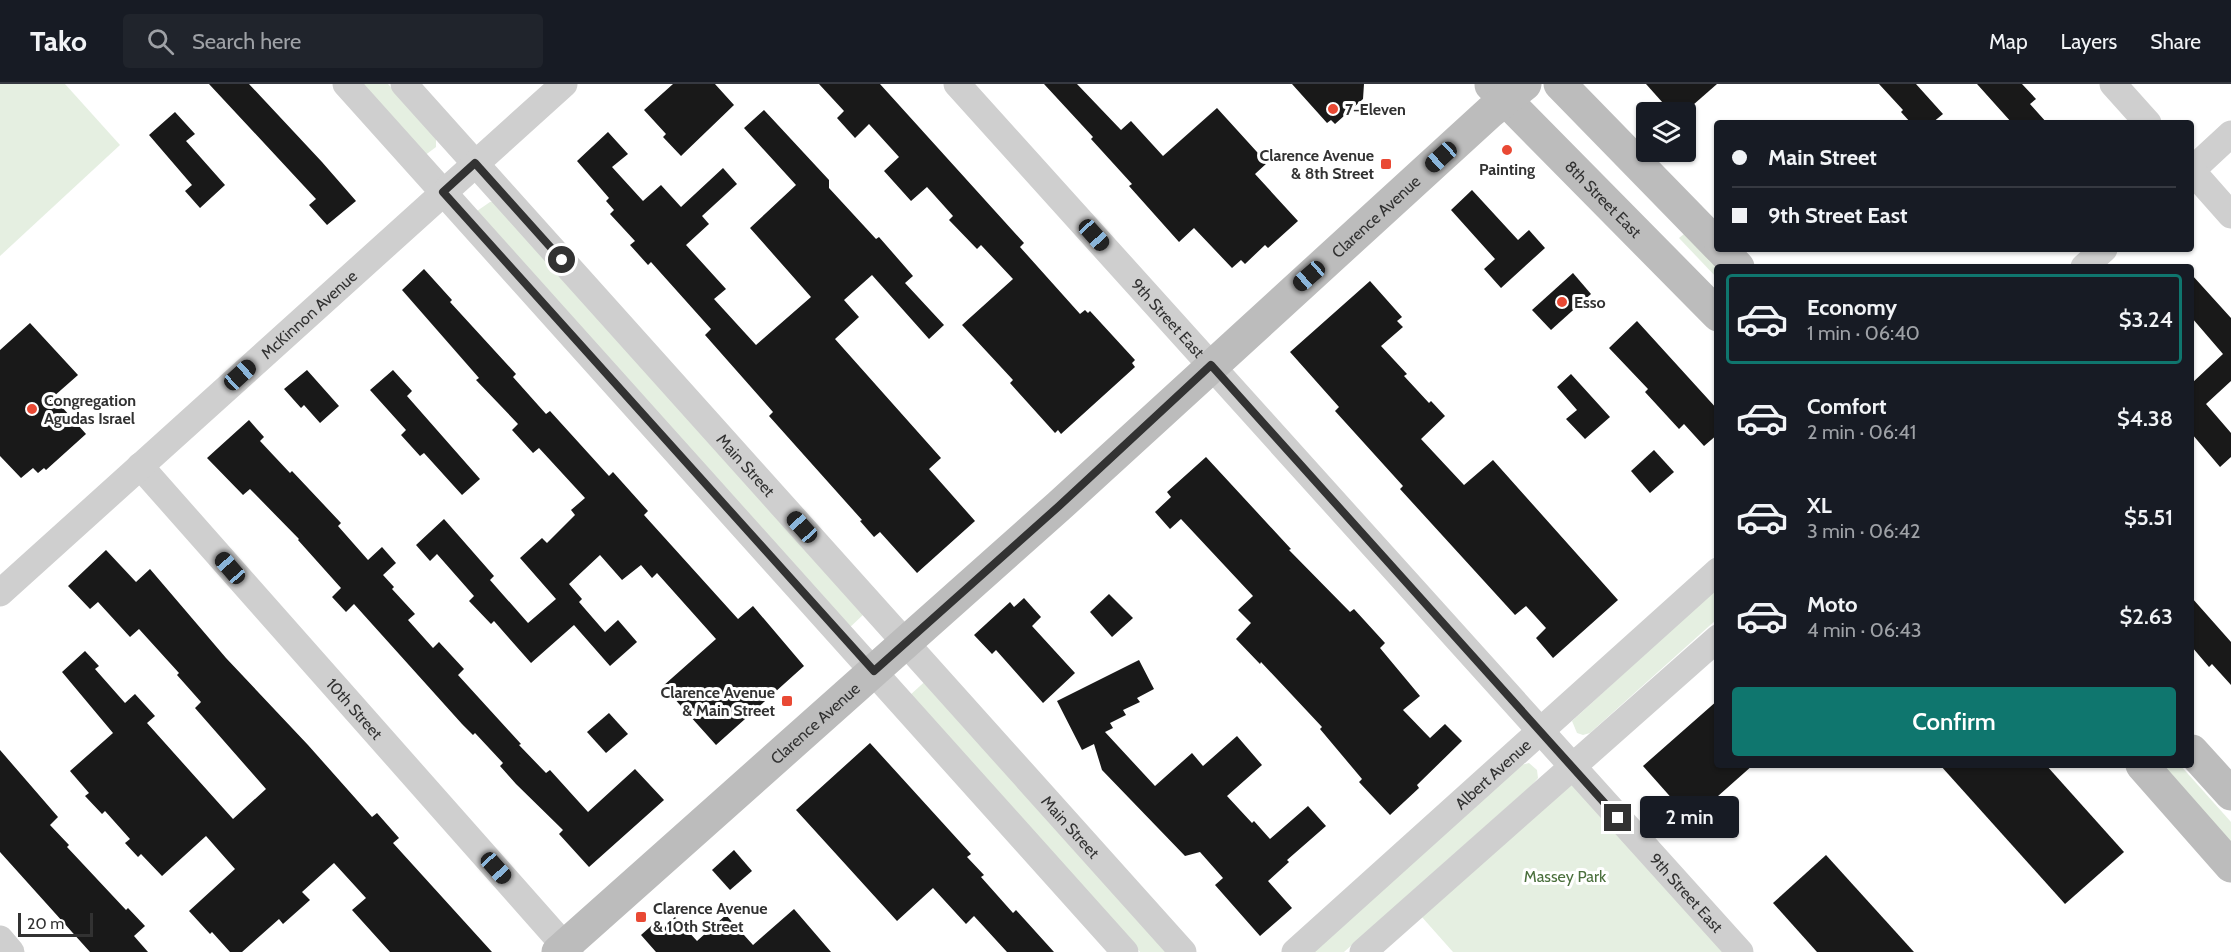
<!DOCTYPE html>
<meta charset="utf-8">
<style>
body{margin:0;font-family:Cabin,sans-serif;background:#20242c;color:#f1f3f6;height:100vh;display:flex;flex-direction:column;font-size:22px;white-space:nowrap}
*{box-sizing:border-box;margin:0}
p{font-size:20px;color:#9ea1a6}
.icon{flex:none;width:33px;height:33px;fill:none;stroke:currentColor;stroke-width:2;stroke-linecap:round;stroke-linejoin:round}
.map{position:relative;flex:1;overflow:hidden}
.sheet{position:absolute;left:1714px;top:180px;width:480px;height:504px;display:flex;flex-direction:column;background:#171b24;border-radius:6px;box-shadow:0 2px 4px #0004}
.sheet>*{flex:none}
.top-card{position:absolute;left:1714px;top:36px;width:480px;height:132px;border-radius:6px;box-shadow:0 2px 4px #0004;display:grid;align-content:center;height:132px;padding:0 18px;background:#171b24}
.buttons{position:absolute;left:1636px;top:18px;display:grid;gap:12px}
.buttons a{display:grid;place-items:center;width:60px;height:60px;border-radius:6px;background:#171b24;box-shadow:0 2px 4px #0004;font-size:30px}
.scale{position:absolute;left:18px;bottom:15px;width:75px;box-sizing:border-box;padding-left:6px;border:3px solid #323232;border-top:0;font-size:16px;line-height:21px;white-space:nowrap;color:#323232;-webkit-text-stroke:4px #fff;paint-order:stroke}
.end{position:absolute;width:27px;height:27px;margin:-14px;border:8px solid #323232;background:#fff;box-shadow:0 0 0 3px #fff}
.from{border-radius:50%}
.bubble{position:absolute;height:42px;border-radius:6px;background:#171b24;box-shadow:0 2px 4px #0004;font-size:20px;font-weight:600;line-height:42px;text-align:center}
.car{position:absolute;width:18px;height:36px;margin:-18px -9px;border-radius:8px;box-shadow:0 0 4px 2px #0007;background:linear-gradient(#222 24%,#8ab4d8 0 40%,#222 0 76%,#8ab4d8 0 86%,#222 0)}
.top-card b{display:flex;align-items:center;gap:21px;height:57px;font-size:22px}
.top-card b+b{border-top:2px solid #363941}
.top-card i{width:15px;height:15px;background:#f1f3f6}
ul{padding:10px 0 0;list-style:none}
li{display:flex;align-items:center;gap:18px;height:90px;margin:0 12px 9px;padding:0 6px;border:3px solid transparent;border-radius:6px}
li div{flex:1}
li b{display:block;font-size:22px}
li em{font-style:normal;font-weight:600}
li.active{border-color:#0f766e}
li>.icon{width:54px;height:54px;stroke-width:1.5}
.action{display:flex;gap:12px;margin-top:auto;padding:12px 18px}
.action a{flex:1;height:69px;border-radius:6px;background:#0f766e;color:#fff;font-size:24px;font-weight:600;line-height:69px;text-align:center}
header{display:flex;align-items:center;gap:36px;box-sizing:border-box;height:84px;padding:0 30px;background:#171b24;border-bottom:2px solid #363941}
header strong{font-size:28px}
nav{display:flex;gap:33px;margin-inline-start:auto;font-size:21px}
.search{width:420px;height:54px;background:#20242c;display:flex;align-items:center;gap:15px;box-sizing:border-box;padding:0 21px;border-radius:6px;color:#9ea1a6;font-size:22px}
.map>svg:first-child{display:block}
</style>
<header>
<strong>Tako</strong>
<div class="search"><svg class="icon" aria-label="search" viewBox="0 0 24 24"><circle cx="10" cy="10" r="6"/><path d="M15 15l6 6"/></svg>Search here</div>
<nav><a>Map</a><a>Layers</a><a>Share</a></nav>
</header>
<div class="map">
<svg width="2231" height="868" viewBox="0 0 2231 868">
<rect width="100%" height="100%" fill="#fff"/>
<g fill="#e5efe1">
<path d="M0,0h65l55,61 -120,111z"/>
<path d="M355,0h33l48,54v9l-12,9z"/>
<path d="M490,118h4l371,411 -19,18 -369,-420z"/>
<path d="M1684,150l34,33 -1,11 -38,-40z"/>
<path d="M1717,504v31l-127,114 -7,2 -6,-2 -5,-12z"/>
<path d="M931,592l240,276h-31l-231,-256z"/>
<path d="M1529,679l8,7 1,8 -6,7 -188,167h-32l209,-187z"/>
<path d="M2159,681h21l51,57v22z"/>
<path d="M1572,684l167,184h-286l-40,-45z"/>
</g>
<g fill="#191919">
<path d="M209,0h40l73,78 34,39 -29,24 -18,-20 7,-6z"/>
<path d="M673,0h42l19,21 -53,51 -18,-19 3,-3 -22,-24z"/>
<path d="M819,0h61l144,159 -4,4 60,67 5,-4 3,3 2,-2 45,49 -3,3 3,4 -74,67 -3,-4 -3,3 -45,-50 3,-3 -51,-55 51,-46 -32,-34 -4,4 -28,-29 4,-4 -26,-29 -16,14 -27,-30 15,-14 -30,-33 -14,14 -18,-20 7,-7z"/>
<path d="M1044,0h33l44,46 10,-9 32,35 54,-48 50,55 -12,11 43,47 -30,27 -3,-3 -20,19 -4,-4 -9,8 -38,-40 -15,14 -50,-56 3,-2 -41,-45 2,-2z"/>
<path d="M1292,0h72l-1,15 -28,25 -4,-4 -4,3z"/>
<path d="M1646,0h71l-32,28h-14z"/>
<path d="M1879,0h37l27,30 -11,9h-21l-10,-11 2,-2z"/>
<path d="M1977,0h45l14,15 -6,5 17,19h-35z"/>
<path d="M764,26l65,70v8l47,51 3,-2 34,39 -8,7 39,42 -15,14 -57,-64 -28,25 15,17 -24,22 106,119 -12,11 46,52 -58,52 -37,-41 -6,5 -14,-16 2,-1 -93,-104 4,-4 -68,-77 6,-6 -60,-67 -3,3 -18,-20 5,-4 -25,-27 4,-4 -8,-9 3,-3 -32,-37 31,-29 20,22 -16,13 31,34 18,-16 20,22 42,-39 14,16 -35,32 7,8 -23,21 40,44 -12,10 42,46 55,-48 -61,-69 46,-43 -52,-57z"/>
<path d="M175,28l20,22 -9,7 39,44 -25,23 -15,-17 7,-6 -43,-50z"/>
<path d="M1472,106l46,50 11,-10 16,18 -44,40 -17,-19 11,-10 -44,-49z"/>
<path d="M424,185l28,31 -2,2 66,72 -3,3 33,37 4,-3 59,65 4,-4 35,39 -4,4 94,104 15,-13 51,60 -88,79 -53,-59 53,-47 -59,-66 -5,5 -11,-13 -19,15 -22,-25 -31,29 13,15 -3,3 26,30 13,-12 19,22 -27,24 -36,-41 -43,38 -37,-42 -3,3 -22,-23 5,-5 -37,-42 -7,7 -14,-16 28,-26 50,57 -4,4 38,43 28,-24 -36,-41 22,-20 5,5 28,-28 -4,-5 14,-12 -46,-50 -6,5 -21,-23 6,-6 -42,-44 3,-2 -77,-88z"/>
<path d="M1573,189l18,21 -40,36 -19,-20z"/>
<path d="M2192,191l39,43v63l-25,23 25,29v24l-11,10 -28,-33v-51l31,-29 -31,-36z"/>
<path d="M1370,197l32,36 -5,4 6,6 -22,19 26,28 -3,2 25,27 2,-2 14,15 -24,23 43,46 29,-25 125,140 -65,58 -17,-20 10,-10 -20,-22 -11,9 -115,-126 3,-3 -68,-75 4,-4 -49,-55z"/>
<path d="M1637,237l81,89v24l-14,12 -20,-22 -5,5 -34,-37 3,-3 -39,-41z"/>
<path d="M30,239l48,52 -25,22 33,37 -40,36 -2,-2 -6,5 -5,-5 -12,10 -21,-22v-106z"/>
<path d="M307,286l32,36 -19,17 -16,-18 -3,3 -17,-19z"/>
<path d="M393,286l19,21 -5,5 73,83 -18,16 -38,-42 -4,3 -19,-21 5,-5 -36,-40z"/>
<path d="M1571,290l39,43 -25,22 -19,-20 11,-9 -20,-23z"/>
<path d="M249,336l15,17 -4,4 30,32 2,-2 49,52 -3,3 30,34 14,-13 14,16 -13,12 11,12 -2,2 23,25 -7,6 25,28 6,-6 25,27 -6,6 63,69 -2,1 27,28 4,-3 38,42 47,-43 29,31 -75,67 -30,-33 4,-4 -47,-46 -16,-18 3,-3 -28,-30 -2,2 -11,-11 -108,-120 -8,8 -14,-15 9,-9 -43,-48 1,-1 -49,-50 -7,6 -36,-37z"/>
<path d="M1654,366l20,22 -24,21 -19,-22z"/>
<path d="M1206,373l85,92 -2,1 61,62 4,-3 31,34 -5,5 40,48 -17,14 27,28 15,-14 17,17 -45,44 2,3 -29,27 -31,-33 3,-3 -42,-50 2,-2 -61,-65 -1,2 -24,-25 15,-16 -13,-13 15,-14 -72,-77 -11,10 -15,-17 16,-15 -4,-5z"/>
<path d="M106,466l30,32 14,-13 76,89 82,87 64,72 5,-4 22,25 -6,5 99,109h-102l-38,-42 14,-12 -32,-35 -32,29 8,8 -27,24 -4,-5 -37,33h-12l-18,-20 -2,2 -21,-23 46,-42 -29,-33 -44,40 -21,-22 -3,3 -13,-14 5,-4 -25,-28 -3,3 -17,-18 4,-3 -19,-22 43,-38 -51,-61 23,-21 14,15 -4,3 30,34 10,-9 20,22 -8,7 86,96 33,-30 -71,-81 6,-6 -24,-27 2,-2 -40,-44 -9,8 -32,-35 -8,7 -22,-23z"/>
<path d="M1109,510l24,24 -21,19 -22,-25z"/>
<path d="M1024,514l17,19 -9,9 43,47 -32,30 -47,-53 -4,4 -18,-19 36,-33 4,5z"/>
<path d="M2192,514l39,44v43l-19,-21 -3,3 -17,-20z"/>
<path d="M1139,576l15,29 -17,9 3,4 -17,8 3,5 -16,8 3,5 -8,4 50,54 37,-33 11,13 34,-30 25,29 -35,31 25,27 2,-2 16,18 38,-33 18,20 -39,34 2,2 -21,19 24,27 -32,28 -45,-51 8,-7 -23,-26 -15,4 -83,-86 -8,-26 -12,6 -25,-49z"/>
<path d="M1718,616v65h35l-62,55 -48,-54z"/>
<path d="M609,629l19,21 -22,19 -19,-21z"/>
<path d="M870,659l101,111 -4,3 17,18 -3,2 32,36 3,-3 38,42h-47l-33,-36 -8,8 -33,-36 -36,33 -101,-111z"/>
<path d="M0,666l58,67 -8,8 19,20 -2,2 59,63 2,-2 17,18 -11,10 14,16h-58l-90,-100z"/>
<path d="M1940,681h106l78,87 -59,52z"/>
<path d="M734,766l18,21 -22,19 -18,-20z"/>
<path d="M1826,771l88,97h-97l-44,-49z"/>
<path d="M794,825l37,43h-175l-15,-17 18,-16 6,7 10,-9 22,24 29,-26 27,30z"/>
</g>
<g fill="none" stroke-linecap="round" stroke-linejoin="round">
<g stroke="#cfcfcf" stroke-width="27">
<path d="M346,0l779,868"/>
<path id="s1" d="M404,0l779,868"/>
<path id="s2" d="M957,0l783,868"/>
<path d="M2113,0l35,39"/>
<path d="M2192,86l39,-36"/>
<path d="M2192,87l39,44"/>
<path d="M2084,183l20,-18"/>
<path id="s3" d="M140,382l430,486"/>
<path id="s4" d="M0,509l564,-509"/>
<path d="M0,855l11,13"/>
<path id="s5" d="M1295,868l423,-381"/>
<path d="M1363,868l355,-314"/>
</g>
<g stroke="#bcbcbc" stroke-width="33">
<path d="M1560,0l158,162"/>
<path id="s6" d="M1491,1l227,230"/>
<path d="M1721,165l17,18"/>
<path d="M2192,667l39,43"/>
<path d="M2142,681l89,101"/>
<path id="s7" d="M558,868l501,-446 431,-394 35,-28"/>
</g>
</g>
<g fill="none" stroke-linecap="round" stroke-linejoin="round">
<path stroke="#323232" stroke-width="8" d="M562,176l-87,-97 -32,29 431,479 185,-165 152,-141 407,453"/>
</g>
<g fill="#e94934" stroke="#fff" stroke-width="2">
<circle cx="1333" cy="25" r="6"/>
<circle cx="1507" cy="66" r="6"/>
<rect x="1380" y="74" width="12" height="12" rx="3"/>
<circle cx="1562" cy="218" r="6"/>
<circle cx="32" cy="325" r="6"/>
<rect x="781" y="611" width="12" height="12" rx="3"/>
<rect x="635" y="827" width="12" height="12" rx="3"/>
</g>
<g text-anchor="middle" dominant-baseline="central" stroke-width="6" stroke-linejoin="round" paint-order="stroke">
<g font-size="16" font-weight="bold" fill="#323232" stroke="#fff" text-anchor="start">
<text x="1345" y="25">7-Eleven</text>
<text x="1374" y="71" text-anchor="end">Clarence Avenue<tspan x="1374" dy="18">&amp; 8th Street</tspan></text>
<text x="1507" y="85" text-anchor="middle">Painting</text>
<text x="1574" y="218">Esso</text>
<text x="44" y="316">Congregation<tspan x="44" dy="18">Agudas Israel</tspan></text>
<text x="775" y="608" text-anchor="end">Clarence Avenue<tspan x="775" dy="18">&amp; Main Street</tspan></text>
<text x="653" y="824">Clarence Avenue<tspan x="653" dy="18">&amp; 10th Street</tspan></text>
</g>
<g font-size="16" fill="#323232" stroke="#fff">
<text stroke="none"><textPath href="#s6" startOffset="160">8th Street East</textPath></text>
<text stroke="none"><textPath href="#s7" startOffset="1100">Clarence Avenue</textPath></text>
<text stroke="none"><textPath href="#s4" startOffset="416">McKinnon Avenue</textPath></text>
<text stroke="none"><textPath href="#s2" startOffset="315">9th Street East</textPath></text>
<text stroke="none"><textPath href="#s1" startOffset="512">Main Street</textPath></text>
<text stroke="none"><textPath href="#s3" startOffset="324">10th Street</textPath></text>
<text stroke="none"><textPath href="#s7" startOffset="344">Clarence Avenue</textPath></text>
<text stroke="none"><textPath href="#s5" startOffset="266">Albert Avenue</textPath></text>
<text stroke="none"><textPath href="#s1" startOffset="998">Main Street</textPath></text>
<text stroke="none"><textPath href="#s2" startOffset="1089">9th Street East</textPath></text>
</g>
<g font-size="16" fill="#4b703d" stroke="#fff">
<text x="1565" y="792">Massey Park</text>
</g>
</g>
</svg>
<div class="buttons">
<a><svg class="icon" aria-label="layers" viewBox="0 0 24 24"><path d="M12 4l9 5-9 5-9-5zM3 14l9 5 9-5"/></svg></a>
</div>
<div class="scale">20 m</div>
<i class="end from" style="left:562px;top:176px"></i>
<i class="end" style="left:1618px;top:734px"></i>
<div class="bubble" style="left:1640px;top:712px;width:99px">2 min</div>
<i class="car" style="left:1441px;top:73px;rotate:228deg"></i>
<i class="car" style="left:1094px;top:151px;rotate:138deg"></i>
<i class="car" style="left:1309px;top:192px;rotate:229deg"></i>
<i class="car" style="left:240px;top:291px;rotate:48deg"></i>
<i class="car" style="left:802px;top:443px;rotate:318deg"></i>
<i class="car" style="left:230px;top:484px;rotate:319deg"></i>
<i class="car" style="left:496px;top:784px;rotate:138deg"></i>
<div class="top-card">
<b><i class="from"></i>Main Street</b>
<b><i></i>9th Street East</b>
</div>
<section class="sheet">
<ul>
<li class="active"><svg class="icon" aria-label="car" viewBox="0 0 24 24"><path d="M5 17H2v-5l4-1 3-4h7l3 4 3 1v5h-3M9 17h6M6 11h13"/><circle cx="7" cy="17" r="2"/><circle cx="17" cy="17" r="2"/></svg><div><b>Economy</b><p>1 min · 06:40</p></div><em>$3.24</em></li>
<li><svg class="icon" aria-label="car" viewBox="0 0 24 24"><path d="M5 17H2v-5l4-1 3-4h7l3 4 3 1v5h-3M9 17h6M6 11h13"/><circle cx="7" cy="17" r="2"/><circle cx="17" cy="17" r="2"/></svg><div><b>Comfort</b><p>2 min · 06:41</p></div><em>$4.38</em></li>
<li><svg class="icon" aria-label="car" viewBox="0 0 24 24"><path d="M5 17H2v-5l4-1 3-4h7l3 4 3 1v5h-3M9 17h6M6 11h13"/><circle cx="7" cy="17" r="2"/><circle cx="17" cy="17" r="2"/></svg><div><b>XL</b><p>3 min · 06:42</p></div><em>$5.51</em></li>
<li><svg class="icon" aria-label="car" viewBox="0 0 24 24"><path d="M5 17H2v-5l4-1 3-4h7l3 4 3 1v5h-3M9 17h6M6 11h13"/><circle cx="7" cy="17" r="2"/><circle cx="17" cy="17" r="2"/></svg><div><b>Moto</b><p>4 min · 06:43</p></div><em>$2.63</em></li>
</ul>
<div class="action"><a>Confirm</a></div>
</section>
</div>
